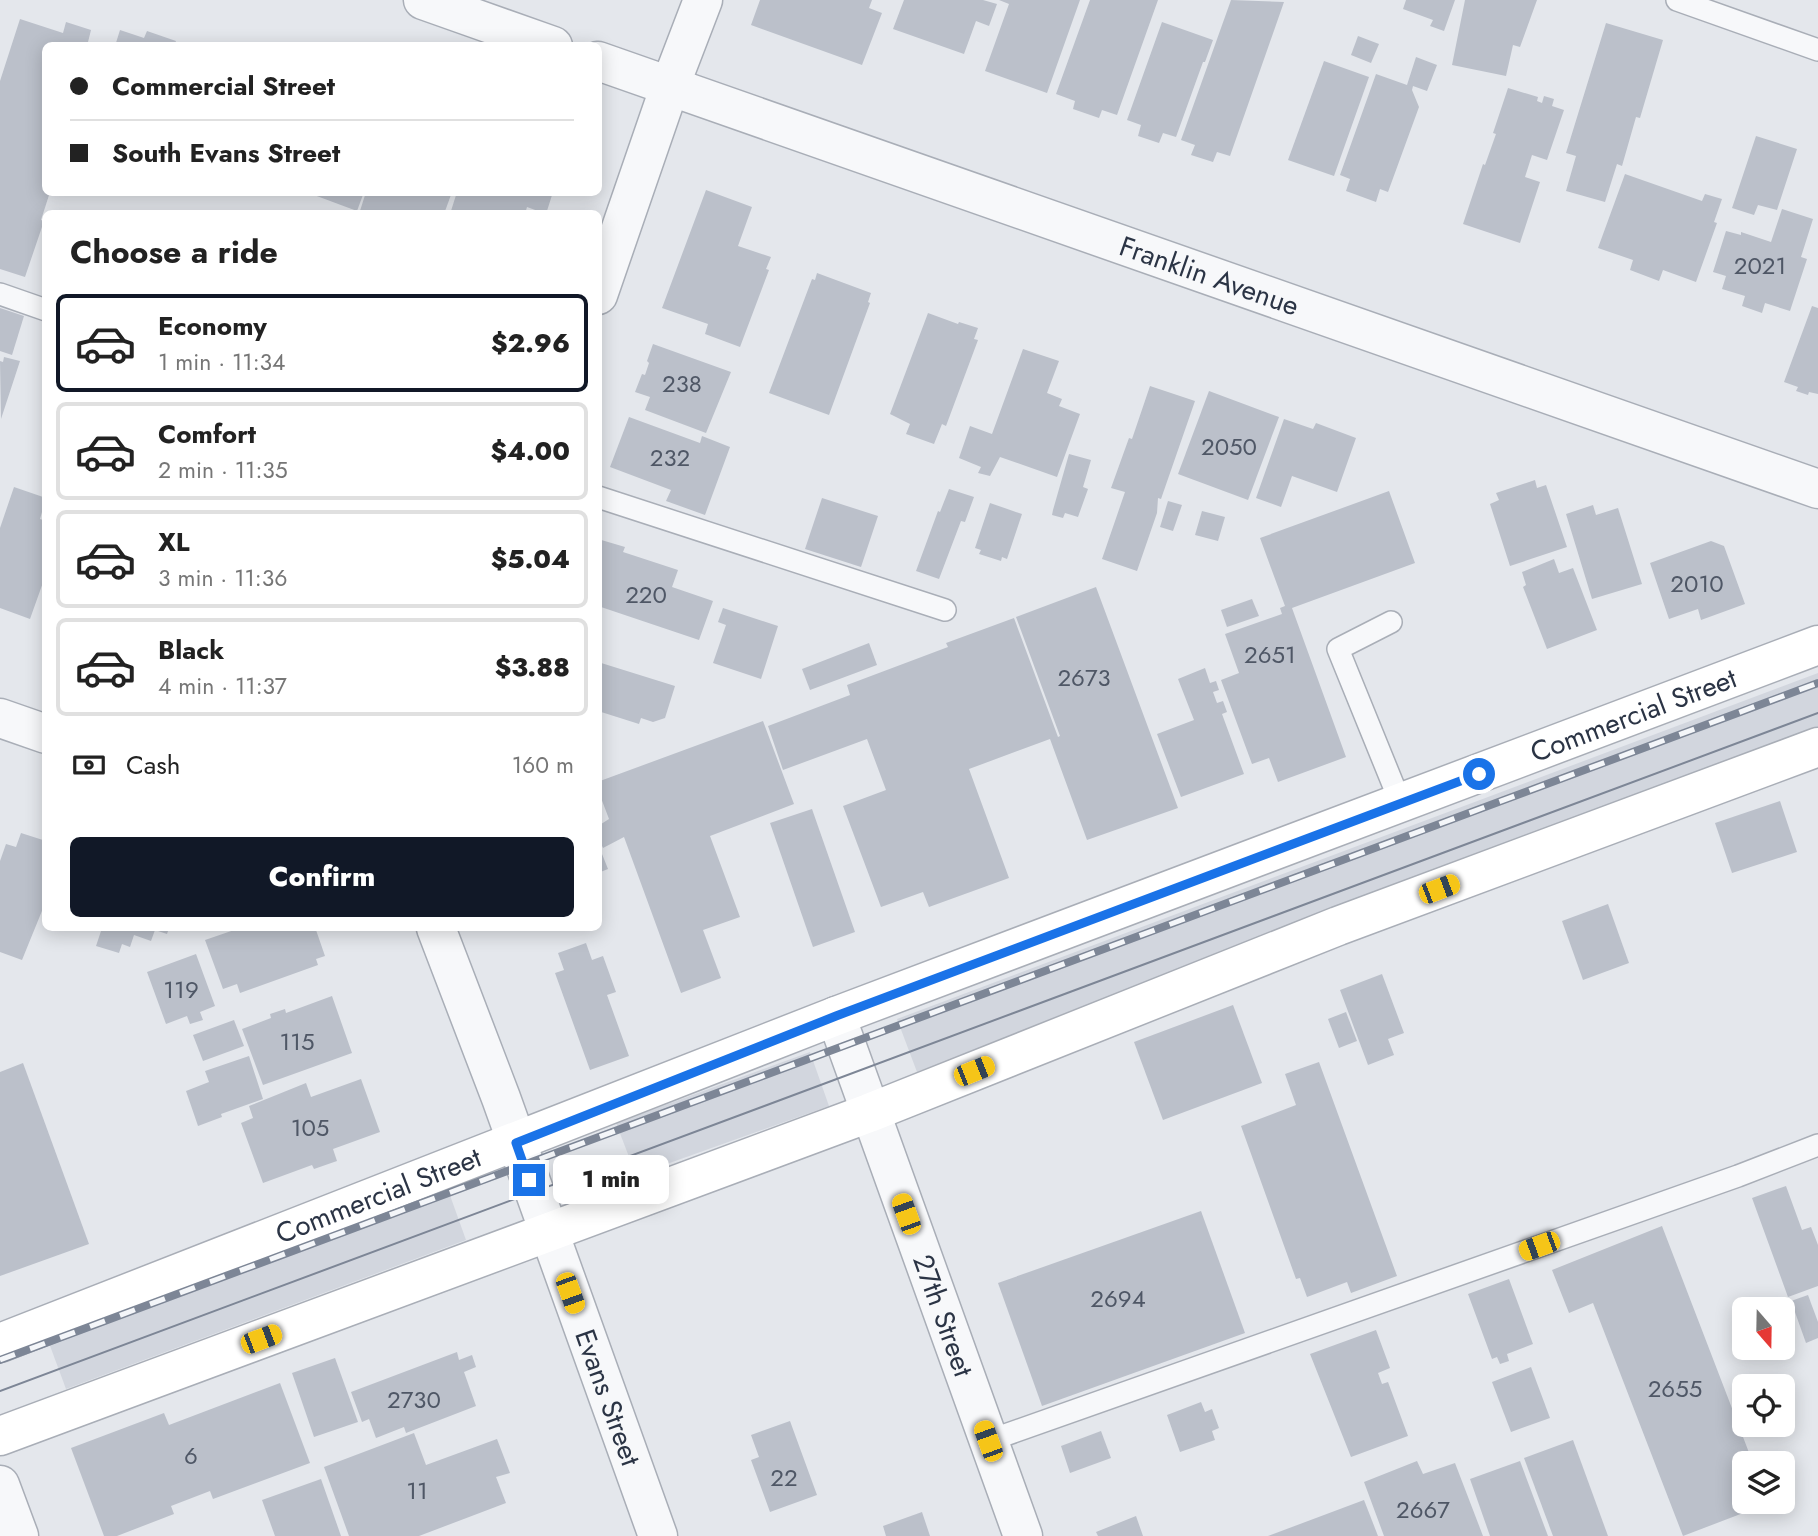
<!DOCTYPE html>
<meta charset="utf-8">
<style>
body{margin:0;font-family:Jost,sans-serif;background:#f6f6f6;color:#222;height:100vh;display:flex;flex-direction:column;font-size:26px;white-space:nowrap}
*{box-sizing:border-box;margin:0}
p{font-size:23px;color:#767676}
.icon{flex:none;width:38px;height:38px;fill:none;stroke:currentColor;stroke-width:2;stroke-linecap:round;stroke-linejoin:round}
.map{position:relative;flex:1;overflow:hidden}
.sheet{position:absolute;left:42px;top:210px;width:560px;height:721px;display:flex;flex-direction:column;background:#fff;border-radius:10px;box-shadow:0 4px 18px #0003}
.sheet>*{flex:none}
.hud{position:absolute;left:42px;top:42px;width:560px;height:154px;border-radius:10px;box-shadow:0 4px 18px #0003;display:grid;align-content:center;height:154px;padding:0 28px;background:#fff}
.needle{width:46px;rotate:160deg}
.tools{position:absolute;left:1732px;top:1297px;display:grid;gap:14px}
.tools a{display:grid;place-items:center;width:63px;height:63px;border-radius:10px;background:#fff;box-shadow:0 4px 18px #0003;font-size:35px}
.end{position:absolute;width:32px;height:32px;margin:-16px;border:9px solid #1a73e8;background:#fff;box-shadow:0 0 0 4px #fff}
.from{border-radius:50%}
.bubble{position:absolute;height:49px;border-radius:10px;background:#fff;box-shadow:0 4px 18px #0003;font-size:23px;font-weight:800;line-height:49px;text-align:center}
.car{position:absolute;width:21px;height:42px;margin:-21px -10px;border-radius:9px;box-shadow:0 0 5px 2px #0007;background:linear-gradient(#f5c518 24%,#345 0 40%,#f5c518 0 76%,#345 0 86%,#f5c518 0)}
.hud b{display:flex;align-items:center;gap:24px;height:66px;font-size:26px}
.hud b+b{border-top:2px solid #e0e0e0}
.hud i{width:18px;height:18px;background:#222}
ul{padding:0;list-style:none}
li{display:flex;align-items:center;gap:21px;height:98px;margin:0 14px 10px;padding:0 14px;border:4px solid #e0e0e0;border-radius:10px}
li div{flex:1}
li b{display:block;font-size:26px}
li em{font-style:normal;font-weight:800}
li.selected{border-color:#111827}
li>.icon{width:63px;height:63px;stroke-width:1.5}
h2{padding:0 28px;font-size:32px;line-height:84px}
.pay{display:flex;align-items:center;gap:18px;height:77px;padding:0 28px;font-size:26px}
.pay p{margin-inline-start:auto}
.button{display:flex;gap:14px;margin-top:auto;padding:14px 28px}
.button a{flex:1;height:80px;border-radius:10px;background:#111827;color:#fff;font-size:28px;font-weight:800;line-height:80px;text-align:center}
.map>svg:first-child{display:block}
</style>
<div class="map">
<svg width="1818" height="1536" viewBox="0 0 1818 1536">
<rect width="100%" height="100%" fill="#e4e7ec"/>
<g fill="#d2d6de">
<path d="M1818,673v61l-317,117 -584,221 -20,-53z"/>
<path d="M810,1052l19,54 -193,69 -20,-52z"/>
<path d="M447,1187l19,53 -400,149 -20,-54z"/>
</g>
<g fill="#bbc0ca">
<path d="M760,0h112l-3,8 13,5 -20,52 -111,-40z"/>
<path d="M904,0h79l14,4 -8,22 -13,-5 -12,33 -71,-25z"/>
<path d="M999,0h81l-33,93 -62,-22 24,-67z"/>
<path d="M1090,0h68l-41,115 -15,-5 -3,8 -26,-9 2,-8 -19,-7z"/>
<path d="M1231,0l53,2 -54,154 -13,-4 -4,10 -22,-7 4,-10 -14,-5z"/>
<path d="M1406,0h49l-11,31 -14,-5 3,-6 -30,-11z"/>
<path d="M1465,0h72l-17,47 -7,-2 -7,31 -54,-11z"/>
<path d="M20,19l43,14 3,-11 25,8 -3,12 10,3 -52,1v137l-2,6 2,3h4l-9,28 3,1 -19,56 -25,-8v-188z"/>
<path d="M1162,22l51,18 -8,22h-2l-27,75 -13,-4 -4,10 -21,-7 3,-11 -14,-5z"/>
<path d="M1606,23l57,17 -23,78 -4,-1 -14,49 -5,-2 -12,38 -39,-11 10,-35 -10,-3z"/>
<path d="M120,30l24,8 3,-7 29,10 -2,5h-59z"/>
<path d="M1358,36l21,8 -8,19 -20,-8z"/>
<path d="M1416,57l21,8 -10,26 -14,-5 -1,4 7,17 -31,85 -8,-3 -4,13 -30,-11 4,-12 -10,-4 36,-101 31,11z"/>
<path d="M1324,61l45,16 -35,99 -46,-16z"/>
<path d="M1508,88l30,9 -1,4 5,2 2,-7 10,3 -2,7 12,4 -17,50 -15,-5 -7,22 15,5 -20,61 -57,-19 20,-60 2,1 11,-31 -3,-1z"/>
<path d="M1756,136l41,13 -20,61 -19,-5 -4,10 -22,-7z"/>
<path d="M1625,174l77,27 3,-7 17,5 -8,23 3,1 -21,59 -33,-12 -4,11 -29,-11 3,-10 -35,-12z"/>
<path d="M706,190l46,17 -14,39 33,11 -5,12 3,1 -29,77 -35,-13 3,-10 -46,-16z"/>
<path d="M306,192h58l-7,19z"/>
<path d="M366,192h86l-8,22h-85z"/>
<path d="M457,192h96l-7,22 -19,-7 -2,7h-75z"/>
<path d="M1782,209l31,10 -12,38 6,2 -17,52 -25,-8 -3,10 -20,-7 3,-10 -23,-7 4,-13 -13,-4 13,-41 15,4v-3l30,10z"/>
<path d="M817,273l54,20 -3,9 2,1 -41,112 -60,-22 43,-114 3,1z"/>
<path d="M1812,306l6,2v86l-9,-2 -1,3 -12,-4 2,-4 -14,-5z"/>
<path d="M0,308l24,8 -12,39 -12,-4z"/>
<path d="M928,313l30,11 1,-2 19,6 -4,11 4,1 -32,86 -4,-2 -8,20 -28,-10 4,-10 -20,-10z"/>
<path d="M653,344l78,28 -25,61 -61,-23 5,-13 -15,-5 7,-18 3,1 4,-12 -2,-2z"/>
<path d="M1023,349l36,12 -12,32 15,6 -3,7 21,8 -23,63 -57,-20 -10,19 -12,-3 3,-6 -22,-9 11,-32 22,8z"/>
<path d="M4,357l16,4 -19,58 -1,-58 3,1z"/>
<path d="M1150,386l45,15 -34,98 -3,-1 -1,15 -20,58 -35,-12 23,-67 -14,-4 18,-50 3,1z"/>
<path d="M1209,391l70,26 -31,83 -70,-26z"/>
<path d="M629,417l71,26 2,-7 28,11 -25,68 -39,-14 5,-11 -61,-23z"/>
<path d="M1284,419l29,10 3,-6 40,15 -19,54 -45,-16 -11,31 -25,-9z"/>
<path d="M1069,454l22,6 -8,27 5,2 -10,28 -13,-4 -2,5 -11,-3 1,-5z"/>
<path d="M1535,480l2,8 9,-3 21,62 -57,19 -20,-62 9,-4 -3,-7z"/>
<path d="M14,487l32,11 -6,21 6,2v53l-16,45 -30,-11v-80z"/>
<path d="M949,489l25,8 -9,25 -4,-1 -22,58 -23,-8 22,-60 2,1z"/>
<path d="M1389,491l26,72 -123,45 54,149 -68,25 -9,-24 -17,6 -31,-84 18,-7 -14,-39 57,-20 -2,-6 5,-2 -25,-68z"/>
<path d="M822,498l56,18 -17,51 -56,-18z"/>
<path d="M1168,501l14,4 -9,26 -13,-4z"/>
<path d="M990,503l32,11 -15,45 -5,-2 -1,4 -22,-7 2,-4 -6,-2z"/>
<path d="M1593,505l3,10 22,-7 24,76 -50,15 -26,-85z"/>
<path d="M1202,511l23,6 -7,24 -23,-6z"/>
<path d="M598,539l27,8 -2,5 55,18 -6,17 41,14 -14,39 -101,-34z"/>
<path d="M1711,541l13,5 21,58 -44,16 -3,-11 -29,10 -19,-56z"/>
<path d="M1554,559l5,14 14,-5 24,62 -50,19 -24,-62 3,-2 -4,-13z"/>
<path d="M1096,587l82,221 -91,32 -37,-101 -81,30 40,109 -80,29 -6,-15 -42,15 -38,-101 43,-16 -19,-51 -84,31 -15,-44 82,-31 -3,-10 101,-38 -2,-4 68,-25 44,119 2,-1 -44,-119z"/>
<path d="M1252,599l7,17 -32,11 -6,-17z"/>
<path d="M723,608l55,18 -17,53 -48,-16 13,-38 -8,-3z"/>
<path d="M869,643l8,22 -67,25 -8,-21z"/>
<path d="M598,662l77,24 -10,32 -12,4 -12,-4 -2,6 -41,-13z"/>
<path d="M1205,668l5,15 6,-2 3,9 -6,2 4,11 6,-2 4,11 -5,2 22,60 -63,23 -24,-63 37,-14 -16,-41z"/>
<path d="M763,721l31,83 -84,32 30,81 -37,13 18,48 -40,15 -57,-156 -21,11 -5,-11v-11l11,-7 -11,-29 4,-4 -2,-5z"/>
<path d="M1780,801l17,51 -65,21 -17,-50z"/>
<path d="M812,809l43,123 -42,15 -43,-124z"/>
<path d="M21,833l25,8v60l-24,59 -22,-8v-91l6,-17 10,3z"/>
<path d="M598,844l10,25 -10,4z"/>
<path d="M1608,904l21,59 -46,17 -21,-59z"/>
<path d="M102,928h67l-2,6 -12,-4 -4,11 -17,-6 -4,12 -8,-3 -3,9 -23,-7z"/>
<path d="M240,928h72l4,2 9,26 -9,3 2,6 -78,28 -3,-9 -14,5 -18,-49z"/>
<path d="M586,943l6,17 11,-4 13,36 -9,3 22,61 -39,14 -35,-97 9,-3 -6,-17z"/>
<path d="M196,954l19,52 -15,6 3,8 -13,4 -3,-8 -21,8 -19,-52z"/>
<path d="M1382,974l22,59 -16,6 6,16 -26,10 -28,-75z"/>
<path d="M332,996l20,57 -89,32 -21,-56 29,-11 -1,-4 15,-5 1,4z"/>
<path d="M1233,1005l29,78 -99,37 -29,-78z"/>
<path d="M1346,1012l11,29 -18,7 -11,-29z"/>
<path d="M234,1020l10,26 -41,15 -10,-26z"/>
<path d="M249,1056l14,43 -42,15 1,3 -24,9 -12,-35 23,-9 -4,-11z"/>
<path d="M1319,1062l78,214 -46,17 -4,-11 -40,15 -7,-19 -4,1 -55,-153 55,-21 -11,-31z"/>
<path d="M23,1063l66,181 -89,32v-204z"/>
<path d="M361,1079l19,53 -47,17 4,12 -23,8 -2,-4 -49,18 -22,-60 12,-5 -4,-12 57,-23 5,14z"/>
<path d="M1786,1186l16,44 9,-3 7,18v41l-30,11 -36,-99z"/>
<path d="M1201,1211l44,122 -203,73 -44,-123z"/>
<path d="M1662,1226l91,237h-8v39h27l-89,34 -90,-233 -24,10 -17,-43z"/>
<path d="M1509,1279l24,65 -26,10 2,7 -9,3 -3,-7 -5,2 -24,-65z"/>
<path d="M1808,1295l10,27v16l-12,5 -15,-42z"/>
<path d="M1376,1330l14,38 -12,5 4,11 6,-2 20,54 -57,21 -41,-103z"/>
<path d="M457,1352l2,8 13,-5 4,12 -12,5 12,34 -70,27 -2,-6 -28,11 -7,-19 -7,3 -11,-30z"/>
<path d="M335,1358l23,64 -44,15 -22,-64z"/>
<path d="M1531,1367l19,51 -39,14 -19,-50z"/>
<path d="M280,1383l30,80 -97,36 -3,-8 -39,15 3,8 -57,22h-13l-33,-88 93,-35 5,12z"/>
<path d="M1201,1402l4,10 7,-3 7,19 -7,3 3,9 -35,12 -13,-37z"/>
<path d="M790,1421l27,74 -47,17 -19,-52 8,-3 -8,-22z"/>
<path d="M1101,1431l10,27 -41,15 -9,-27z"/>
<path d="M414,1433l12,32 71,-26 13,34 -14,4 10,26 -87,33h-70l-25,-69z"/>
<path d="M1573,1440l35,96h-55l-29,-78z"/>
<path d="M1417,1461l6,13 32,-11 28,73h-99l-20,-54z"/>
<path d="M1520,1461l28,75h-58l-20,-57z"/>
<path d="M321,1479l20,57h-66l-13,-36z"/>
<path d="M1364,1500l14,36h-110z"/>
<path d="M922,1512l8,24h-44l-3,-10z"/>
<path d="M1136,1516l7,20h-45l-2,-4z"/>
</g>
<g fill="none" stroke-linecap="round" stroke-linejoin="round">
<g stroke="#a9aeb7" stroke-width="24">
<g id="service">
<path d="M1677,0l141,50"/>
<path d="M0,294l46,16"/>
<path d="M598,497l347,113"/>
<path d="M1391,622l-53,27 63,155"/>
<path d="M988,1441l750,-265 80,-31"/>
</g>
</g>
<g stroke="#a9aeb7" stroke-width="41">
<g id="minor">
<path d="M423,0l130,46"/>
<path id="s1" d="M598,61l1220,428"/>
<path d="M598,295l72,-209 33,-86"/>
<path d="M0,718l46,16"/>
<path id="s2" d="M436,928l65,170 157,438"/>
<path id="s3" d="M836,1016l187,520"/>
<path d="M0,1485l19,51"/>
</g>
</g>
<g stroke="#a9aeb7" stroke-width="41">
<g id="secondary">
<path id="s4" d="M0,1343l836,-327 982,-371"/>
<path d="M0,1436l869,-323 469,-187 480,-179"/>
</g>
</g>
<use href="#service" stroke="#f7f8fa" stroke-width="21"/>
<use href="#minor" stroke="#f7f8fa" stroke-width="38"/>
<use href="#secondary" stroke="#fff" stroke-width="38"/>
<path stroke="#7d8696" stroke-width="2" d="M0,1391l1818,-678"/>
<g stroke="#7d8696" stroke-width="8">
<path id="rail" d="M0,1360l1818,-677"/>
</g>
<use href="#rail" stroke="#f4f6f9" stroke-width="5" stroke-dasharray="16" stroke-linecap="butt"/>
</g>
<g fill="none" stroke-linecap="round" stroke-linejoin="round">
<path stroke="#1a73e8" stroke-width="9" d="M529,1180l-13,-37 320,-127 643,-242"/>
</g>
<g text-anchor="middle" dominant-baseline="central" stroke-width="6" stroke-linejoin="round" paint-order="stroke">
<g font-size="24" fill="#4f5766">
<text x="1760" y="265">2021</text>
<text x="682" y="383">238</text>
<text x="1229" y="446">2050</text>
<text x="670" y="457">232</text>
<text x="1697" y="583">2010</text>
<text x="646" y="594">220</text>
<text x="1270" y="654">2651</text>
<text x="1084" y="677">2673</text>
<text x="181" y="989">119</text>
<text x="297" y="1041">115</text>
<text x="310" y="1127">105</text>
<text x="1118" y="1298">2694</text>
<text x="1675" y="1388">2655</text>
<text x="414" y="1399">2730</text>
<text x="191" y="1455">6</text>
<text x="784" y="1477">22</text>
<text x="417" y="1490">11</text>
<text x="1423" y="1509">2667</text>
</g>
<g font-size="28" fill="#2b3445" stroke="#f4f6f9">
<text stroke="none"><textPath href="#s1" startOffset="648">Franklin Avenue</textPath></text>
<text stroke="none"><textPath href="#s4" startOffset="1750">Commercial Street</textPath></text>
<text stroke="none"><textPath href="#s4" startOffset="406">Commercial Street</textPath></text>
<text stroke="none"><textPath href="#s3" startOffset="318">27th Street</textPath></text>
<text stroke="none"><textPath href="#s2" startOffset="500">Evans Street</textPath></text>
</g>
</g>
</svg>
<div class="tools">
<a><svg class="needle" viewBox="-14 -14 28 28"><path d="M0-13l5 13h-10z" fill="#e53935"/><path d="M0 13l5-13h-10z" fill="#767676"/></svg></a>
<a><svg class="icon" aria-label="locate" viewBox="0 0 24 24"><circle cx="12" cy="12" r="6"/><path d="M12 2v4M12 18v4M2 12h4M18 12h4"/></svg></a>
<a><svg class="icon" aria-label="layers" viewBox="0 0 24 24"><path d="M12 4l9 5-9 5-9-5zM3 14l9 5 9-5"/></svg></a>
</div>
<i class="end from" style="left:1479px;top:774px"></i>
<i class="end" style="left:529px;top:1180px"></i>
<div class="bubble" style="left:553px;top:1155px;width:116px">1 min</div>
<i class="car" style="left:1439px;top:889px;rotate:69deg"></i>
<i class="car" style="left:974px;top:1071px;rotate:68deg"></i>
<i class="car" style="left:906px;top:1214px;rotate:340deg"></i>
<i class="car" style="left:1539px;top:1246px;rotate:250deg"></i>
<i class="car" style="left:570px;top:1293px;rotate:160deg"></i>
<i class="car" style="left:261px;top:1339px;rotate:69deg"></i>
<i class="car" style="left:988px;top:1441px;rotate:340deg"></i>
<div class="hud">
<b><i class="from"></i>Commercial Street</b>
<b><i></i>South Evans Street</b>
</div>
<section class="sheet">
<h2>Choose a ride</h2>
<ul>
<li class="selected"><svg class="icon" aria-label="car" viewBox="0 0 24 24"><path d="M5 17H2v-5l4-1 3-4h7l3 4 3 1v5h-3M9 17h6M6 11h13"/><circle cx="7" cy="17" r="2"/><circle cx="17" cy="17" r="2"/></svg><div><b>Economy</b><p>1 min · 11:34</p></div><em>$2.96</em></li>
<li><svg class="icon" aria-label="car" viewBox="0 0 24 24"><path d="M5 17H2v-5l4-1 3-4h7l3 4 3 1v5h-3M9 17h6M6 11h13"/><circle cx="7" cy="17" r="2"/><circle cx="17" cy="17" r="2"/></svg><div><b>Comfort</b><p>2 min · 11:35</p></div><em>$4.00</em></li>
<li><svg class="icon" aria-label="car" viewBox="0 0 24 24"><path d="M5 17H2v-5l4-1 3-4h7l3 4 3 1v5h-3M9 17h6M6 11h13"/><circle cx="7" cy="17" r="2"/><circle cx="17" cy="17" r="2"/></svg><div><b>XL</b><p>3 min · 11:36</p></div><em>$5.04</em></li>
<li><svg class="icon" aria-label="car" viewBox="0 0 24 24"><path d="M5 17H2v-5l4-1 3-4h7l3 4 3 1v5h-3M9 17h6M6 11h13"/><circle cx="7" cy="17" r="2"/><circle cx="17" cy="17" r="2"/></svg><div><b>Black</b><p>4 min · 11:37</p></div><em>$3.88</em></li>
</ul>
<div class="pay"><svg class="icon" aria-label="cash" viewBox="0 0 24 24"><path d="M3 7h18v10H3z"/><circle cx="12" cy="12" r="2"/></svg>Cash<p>160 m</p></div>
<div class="button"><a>Confirm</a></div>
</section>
</div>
